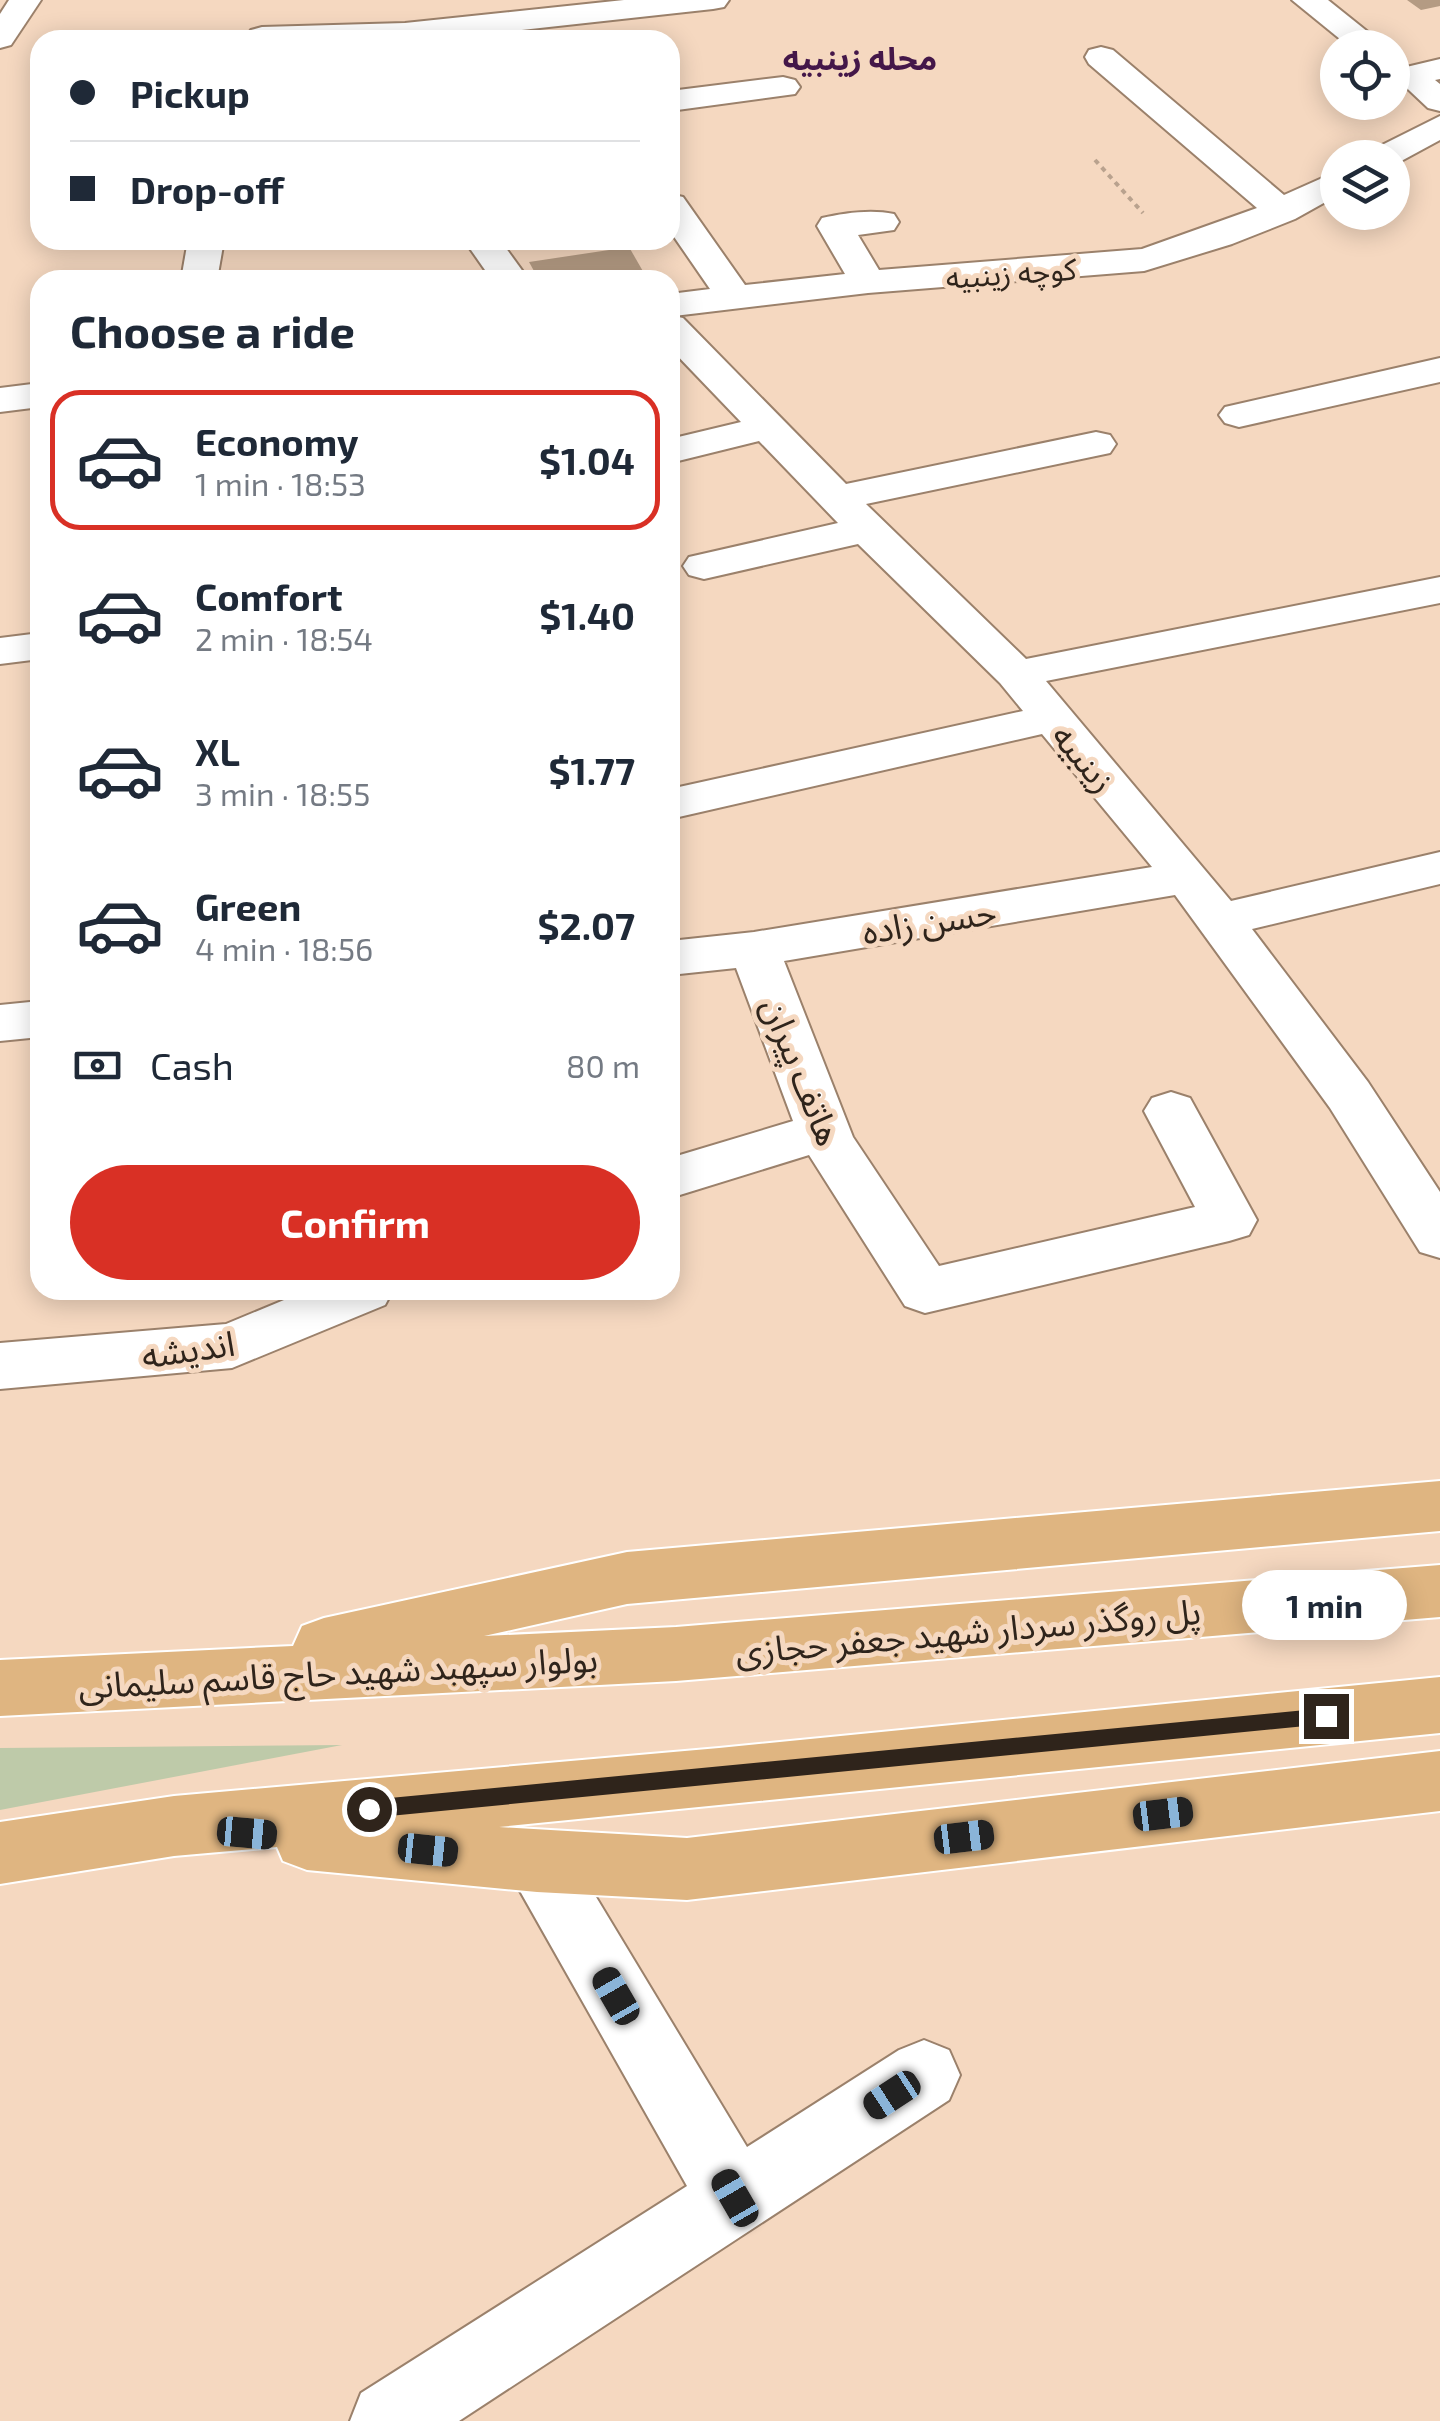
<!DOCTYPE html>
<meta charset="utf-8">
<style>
body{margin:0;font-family:"Exo 2","Noto Sans Arabic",sans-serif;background:#f2f2f3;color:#1f2937;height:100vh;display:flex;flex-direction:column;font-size:38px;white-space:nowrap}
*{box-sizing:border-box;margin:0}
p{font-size:32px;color:#747a83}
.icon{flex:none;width:55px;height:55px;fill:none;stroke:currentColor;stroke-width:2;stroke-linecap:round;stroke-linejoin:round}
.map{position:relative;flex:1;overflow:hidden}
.sheet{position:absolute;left:30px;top:270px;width:650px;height:1030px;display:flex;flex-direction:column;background:#fff;border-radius:30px;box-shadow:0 5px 25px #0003}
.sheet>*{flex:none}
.hud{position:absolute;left:30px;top:30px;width:650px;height:220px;border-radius:30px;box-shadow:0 5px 25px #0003;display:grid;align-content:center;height:220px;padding:0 40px;background:#fff}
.fabs{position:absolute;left:1320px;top:30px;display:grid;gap:20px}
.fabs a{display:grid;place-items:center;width:90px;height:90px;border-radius:50%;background:#fff;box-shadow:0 5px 25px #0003;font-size:50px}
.end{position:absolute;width:45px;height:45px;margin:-22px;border:12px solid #2f241b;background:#fff;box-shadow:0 0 0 5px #fff}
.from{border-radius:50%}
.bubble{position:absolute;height:70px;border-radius:35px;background:#fff;box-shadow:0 5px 25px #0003;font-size:32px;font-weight:700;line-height:70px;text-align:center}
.car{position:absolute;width:30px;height:60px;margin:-30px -15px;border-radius:12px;box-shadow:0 0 8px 2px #0007;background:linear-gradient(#222 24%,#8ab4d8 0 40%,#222 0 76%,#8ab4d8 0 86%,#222 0)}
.hud b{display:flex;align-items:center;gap:35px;height:95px;font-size:38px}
.hud b+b{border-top:2px solid #e0e1e3}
.hud i{width:25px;height:25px;background:#1f2937}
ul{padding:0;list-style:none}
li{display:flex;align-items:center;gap:30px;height:140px;margin:0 20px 15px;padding:0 20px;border:5px solid transparent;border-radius:30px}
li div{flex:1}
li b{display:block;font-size:38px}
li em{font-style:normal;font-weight:700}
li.selected{border-color:#d93025}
li>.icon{width:90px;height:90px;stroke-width:1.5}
h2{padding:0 40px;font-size:45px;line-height:120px}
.pay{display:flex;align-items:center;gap:25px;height:110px;padding:0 40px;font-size:38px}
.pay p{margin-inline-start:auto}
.primary-button{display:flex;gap:20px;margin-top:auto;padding:20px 40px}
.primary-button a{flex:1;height:115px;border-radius:60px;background:#d93025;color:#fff;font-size:40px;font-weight:700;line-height:115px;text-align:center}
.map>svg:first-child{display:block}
</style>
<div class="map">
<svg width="1440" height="2421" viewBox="0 0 1440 2421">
<rect width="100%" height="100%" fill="#f5d8c0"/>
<path fill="#becaa9" d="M342,1745l-342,65v-62z"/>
<g fill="#b49b83">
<path d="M1407,0h33v6l-19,4z"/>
<path d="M629,247l19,33h-109l-10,-18z"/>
</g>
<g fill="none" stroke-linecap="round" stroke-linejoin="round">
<g stroke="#9b816b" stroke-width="4">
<g id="minor">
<path d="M624,0h105l-5,7 -11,2 -284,31 -183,-3 5,-7 11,-3 143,-4z"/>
<path d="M1292,0h36l60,48h-37z"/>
<path d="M1101,47l12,3 171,145 54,-24v24l-43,24 -63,25 -88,27 -276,22 -194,23 9,2 163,166 250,-52 14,3 6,9 -6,9 -244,51 160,155 414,-82v26l-394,78 185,220 209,-49v32l-188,45 116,153 72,110v66l-20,-6 -90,-144 -155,-213 -391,66 69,176 86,129 256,-59 -51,-96 8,-13 19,-6 19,6 67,122 -8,15 -20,6 -304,72 -20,-7 -96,-151 -139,43v-40l123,-37 -57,-153 -66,7v-34l84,-9 398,-65 -110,-133 -372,85v-30l353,-78 -23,-28 -142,-139 -154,35 -15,-4 -6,-9 6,-9 149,-34 -79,-82 -89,22v-24l71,-17 -71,-74v-54l40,-5 -40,-58v-37l13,3 62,88 100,-11 -28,-48 5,-8c22,-5 49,-9 72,-4l5,8 -5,8 -36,5 21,35 263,-21 115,-41 -168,-144 -4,-7 4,-7z"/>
<path d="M1440,59v20l-5,1 5,4v27l-12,-3 -34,-32 4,-7z"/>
<path d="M783,77l12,3 5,7 -5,7 -125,17v-20z"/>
<path d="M1440,116v24l-48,26v-8h-27l5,-7z"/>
<path d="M188,240h36l-7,40h-36z"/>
<path d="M464,240h36l29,40h-37z"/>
<path d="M1440,358v24l-201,45 -14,-4 -6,-8 6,-8z"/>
<path d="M40,383v24l-40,5v-24z"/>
<path d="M40,633v26l-40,5v-26z"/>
<path d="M40,1001v36l-40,4v-36z"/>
<path d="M308,1290h85l-8,15 -153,63 -232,21v-46l226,-19z"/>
<path d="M537,1830l24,9 186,308 152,-97 25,-10 25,10 11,25 -11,25 -490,321h-109l11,-28 326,-207 -184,-325 10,-22z"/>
</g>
</g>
<g stroke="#9b816b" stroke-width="4">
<path id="tertiary" d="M9,0h32l-30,45 -11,3v-34z"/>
</g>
<g stroke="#fff" stroke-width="4">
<g id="primary">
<path d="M1440,1481v50l-813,73 -143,32 192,-9 764,-62v52l-764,64 -676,35v-56l293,-14 9,-20 22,-8 303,-66z"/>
<path d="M1440,1677v56l-941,94 188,11 753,-87v60l-753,89 -150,-8 -230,-22 -24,-9 -6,-14 -103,9 -174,28v-62l174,-26 545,-48z"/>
</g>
</g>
<path stroke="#b9a28e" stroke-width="4" stroke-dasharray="5 5" stroke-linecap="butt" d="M1095,160l48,53"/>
<use href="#minor" fill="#fff" fill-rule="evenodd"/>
<use href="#tertiary" fill="#fff" fill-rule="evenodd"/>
<use href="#primary" fill="#dfb581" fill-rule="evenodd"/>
</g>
<path fill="#2f241b" d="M1326,1708l10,8 -10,8 -957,94 -10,-9 10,-9z"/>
<g text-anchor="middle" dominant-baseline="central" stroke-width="10" stroke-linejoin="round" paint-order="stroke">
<g font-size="30" fill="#2f241b" stroke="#f5d8c0">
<text transform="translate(1011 272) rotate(-4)">کوچه زینبیه</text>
</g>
<g font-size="32" font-weight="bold" fill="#441749" stroke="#f5d8c0">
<text x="860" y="57">محله زینبیه</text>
</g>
<g font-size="35" fill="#2f241b" stroke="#f5d8c0">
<text transform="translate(1085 757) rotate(50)">زینبیه</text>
<text transform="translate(929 920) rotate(-9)">حسن زاده</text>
<text transform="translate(803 1071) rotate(68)">هاتف پیران</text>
<text transform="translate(188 1348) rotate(-8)">اندیشه</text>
<text transform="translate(968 1630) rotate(-5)">پل روگذر سردار شهید جعفر حجازی</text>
<text transform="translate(338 1671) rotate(-3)">بولوار سپهبد شهید حاج قاسم سلیمانی</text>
</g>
</g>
</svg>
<div class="fabs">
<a><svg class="icon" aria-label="locate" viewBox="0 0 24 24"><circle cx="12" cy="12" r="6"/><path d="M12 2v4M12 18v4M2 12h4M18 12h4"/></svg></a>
<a><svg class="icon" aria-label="layers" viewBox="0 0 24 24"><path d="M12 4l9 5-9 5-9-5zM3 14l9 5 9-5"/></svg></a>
</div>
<i class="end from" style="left:369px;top:1809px"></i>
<i class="end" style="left:1326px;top:1716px"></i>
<div class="bubble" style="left:1242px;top:1570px;width:165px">1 min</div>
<i class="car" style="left:1163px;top:1814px;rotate:83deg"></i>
<i class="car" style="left:247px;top:1833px;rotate:95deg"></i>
<i class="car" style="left:964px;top:1837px;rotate:83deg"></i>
<i class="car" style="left:428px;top:1850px;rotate:96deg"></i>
<i class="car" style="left:616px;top:1996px;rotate:330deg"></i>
<i class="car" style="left:892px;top:2095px;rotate:237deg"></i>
<i class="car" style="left:735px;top:2198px;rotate:330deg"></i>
<div class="hud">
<b><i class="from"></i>Pickup</b>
<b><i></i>Drop-off</b>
</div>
<section class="sheet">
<h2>Choose a ride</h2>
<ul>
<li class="selected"><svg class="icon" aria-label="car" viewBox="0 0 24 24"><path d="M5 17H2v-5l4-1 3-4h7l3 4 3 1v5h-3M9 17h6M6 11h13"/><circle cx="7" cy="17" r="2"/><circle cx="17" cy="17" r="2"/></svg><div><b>Economy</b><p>1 min · 18:53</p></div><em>$1.04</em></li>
<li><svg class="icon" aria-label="car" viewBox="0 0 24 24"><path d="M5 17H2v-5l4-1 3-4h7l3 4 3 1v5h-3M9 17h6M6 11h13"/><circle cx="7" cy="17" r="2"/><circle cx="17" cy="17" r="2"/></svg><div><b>Comfort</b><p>2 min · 18:54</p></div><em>$1.40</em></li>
<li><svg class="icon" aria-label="car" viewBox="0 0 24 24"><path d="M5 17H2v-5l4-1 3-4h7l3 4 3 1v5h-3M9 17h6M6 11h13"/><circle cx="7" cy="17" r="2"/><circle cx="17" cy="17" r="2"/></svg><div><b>XL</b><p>3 min · 18:55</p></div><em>$1.77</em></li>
<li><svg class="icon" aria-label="car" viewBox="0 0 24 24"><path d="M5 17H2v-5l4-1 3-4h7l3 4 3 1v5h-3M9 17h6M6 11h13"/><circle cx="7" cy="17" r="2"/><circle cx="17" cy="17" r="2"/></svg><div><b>Green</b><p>4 min · 18:56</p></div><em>$2.07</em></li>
</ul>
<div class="pay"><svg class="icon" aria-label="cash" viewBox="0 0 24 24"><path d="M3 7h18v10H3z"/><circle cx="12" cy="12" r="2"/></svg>Cash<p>80 m</p></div>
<div class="primary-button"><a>Confirm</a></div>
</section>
</div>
